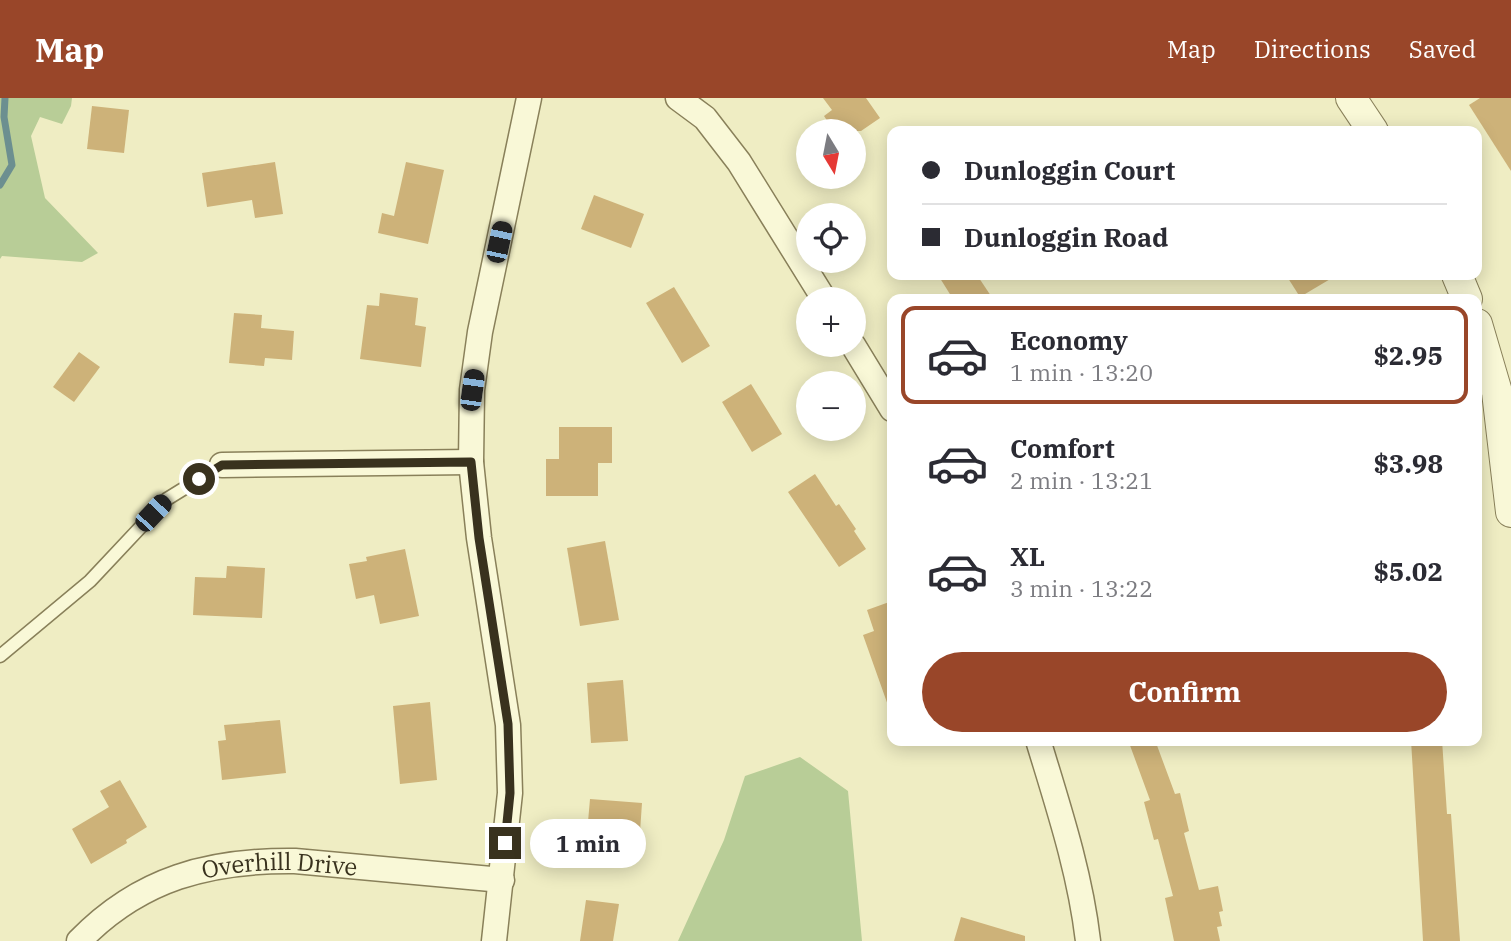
<!DOCTYPE html>
<meta charset="utf-8">
<style>
body{margin:0;font-family:"IBM Plex Serif",serif;background:#f2f2f3;color:#2b2b33;height:100vh;display:flex;flex-direction:column;font-size:26px;white-space:nowrap}
*{box-sizing:border-box;margin:0}
p{font-size:23px;color:#7c7c81}
.icon{flex:none;width:38px;height:38px;fill:none;stroke:currentColor;stroke-width:2;stroke-linecap:round;stroke-linejoin:round}
.map{position:relative;flex:1;overflow:hidden}
.side{position:absolute;left:887px;top:196px;width:595px;height:452px;display:flex;flex-direction:column;background:#fff;border-radius:14px;box-shadow:0 4px 18px #0003}
.side>*{flex:none}
.banner{position:absolute;left:887px;top:28px;width:595px;height:154px;border-radius:14px;box-shadow:0 4px 18px #0003;display:grid;align-content:center;height:154px;padding:0 35px;background:#fff}
.needle{width:46px;rotate:170deg}
.fabs{position:absolute;left:796px;top:21px;display:grid;gap:14px}
.fabs a{display:grid;place-items:center;width:70px;height:70px;border-radius:50%;background:#fff;box-shadow:0 4px 18px #0003;font-size:35px}
.end{position:absolute;width:32px;height:32px;margin:-16px;border:9px solid #39321e;background:#fff;box-shadow:0 0 0 4px #fff}
.from{border-radius:50%}
.bubble{position:absolute;height:49px;border-radius:24px;background:#fff;box-shadow:0 4px 18px #0003;font-size:23px;font-weight:800;line-height:49px;text-align:center}
.car{position:absolute;width:21px;height:42px;margin:-21px -10px;border-radius:9px;box-shadow:0 0 5px 2px #0007;background:linear-gradient(#222 24%,#8ab4d8 0 40%,#222 0 76%,#8ab4d8 0 86%,#222 0)}
.banner b{display:flex;align-items:center;gap:24px;height:66px;font-size:26px}
.banner b+b{border-top:2px solid #e1e1e2}
.banner i{width:18px;height:18px;background:#2b2b33}
ul{padding:12px 0 0;list-style:none}
li{display:flex;align-items:center;gap:21px;height:98px;margin:0 14px 10px;padding:0 21px;border:4px solid transparent;border-radius:14px}
li div{flex:1}
li b{display:block;font-size:26px}
li em{font-style:normal;font-weight:800}
li.selected{border-color:#994629}
li>.icon{width:63px;height:63px;stroke-width:1.5}
.action{display:flex;gap:14px;margin-top:auto;padding:14px 35px}
.action a{flex:1;height:80px;border-radius:42px;background:#994629;color:#fff;font-size:28px;font-weight:800;line-height:80px;text-align:center}
header{display:flex;align-items:center;gap:42px;box-sizing:border-box;height:98px;padding:0 35px;background:#994629;color:#fff}
header strong{font-size:33px}
nav{display:flex;gap:38px;margin-inline-start:auto;font-size:24px}
.map>svg:first-child{display:block}
</style>
<header>
<strong>Map</strong>
<nav><a>Map</a><a>Directions</a><a>Saved</a></nav>
</header>
<div class="map">
<svg width="1511" height="843" viewBox="0 0 1511 843">
<rect width="100%" height="100%" fill="#efedc3"/>
<g fill="#b8cd97">
<path d="M0,0h72l-1,8 -9,18 -22,-7 -9,19 14,62 53,55 -16,9 -80,-6 -2,3z"/>
<path d="M800,659l48,34 14,150h-184l46,-101 21,-64z"/>
</g>
<g fill="none" stroke-linecap="round" stroke-linejoin="round">
<path stroke="#6c8f90" stroke-width="7" d="M0,87l12,-20 -8,-48 1,-19"/>
</g>
<g fill="#cdb279">
<path d="M823,0h43l14,20 -19,13h-27l-10,-15 8,-6z"/>
<path d="M1480,0h31v73l-42,-66z"/>
<path d="M92,8l37,4 -5,43 -37,-4z"/>
<path d="M275,64l8,52 -28,4 -3,-18 -45,7 -5,-34z"/>
<path d="M406,64l38,8 -16,74 -50,-11 4,-20 12,3z"/>
<path d="M594,97l50,19 -13,34 -50,-19z"/>
<path d="M938,177h39l16,24h-40z"/>
<path d="M1286,177h51l-37,22z"/>
<path d="M674,189l36,59 -28,17 -36,-60z"/>
<path d="M380,195l38,5 -3,27 11,2 -5,40 -61,-8 7,-54 12,1z"/>
<path d="M234,215l28,2 -1,13 33,3 -2,29 -27,-2 -1,8 -35,-3z"/>
<path d="M79,254l21,15 -26,35 -21,-15z"/>
<path d="M751,286l31,50 -30,18 -30,-50z"/>
<path d="M559,329h53v36h-14v33h-52v-37h13z"/>
<path d="M815,376l21,32 3,-2 17,25 -2,2 12,18 -27,18 -51,-75z"/>
<path d="M605,443l14,79 -39,6 -13,-78z"/>
<path d="M405,451l14,67 -39,8 -6,-29 -18,4 -7,-35 18,-3 -1,-4z"/>
<path d="M227,468l38,2 -3,50 -69,-3 2,-38 31,1z"/>
<path d="M892,503v109l-2,1 -27,-76 11,-4 -7,-21z"/>
<path d="M623,582l5,61 -37,2 -4,-60z"/>
<path d="M430,604l7,78 -37,4 -7,-78z"/>
<path d="M280,622l6,53 -64,7 -4,-39 8,-1 -2,-15z"/>
<path d="M1128,642h27l20,54 5,-1 9,38 -5,2 15,57 19,-4 5,25 -4,1 3,14 -5,1 3,14h-46l-9,-43 8,-2 -15,-57 -4,1 -10,-38 6,-2z"/>
<path d="M1411,642h31l5,74h4l9,127h-37z"/>
<path d="M120,682l27,47 -21,13 1,3 -36,21 -19,-35 37,-22 -9,-16z"/>
<path d="M590,701l52,4 -2,29 -16,-1 -2,28 -37,-3z"/>
<path d="M586,802l33,4 -6,37h-33z"/>
<path d="M961,819l64,19v5h-71z"/>
</g>
<g fill="none" stroke-linecap="round" stroke-linejoin="round">
<g stroke="#89805a" stroke-width="15">
<path id="service" d="M0,558l90,-75 77,-82 55,-34"/>
</g>
<g stroke="#89805a" stroke-width="27">
<g id="minor">
<path d="M678,0l27,20 34,44 85,137"/>
<path d="M853,247l39,64"/>
<path d="M222,367l249,-3"/>
<path d="M1038,642c20,66 42,132 50,201"/>
<path id="s1" d="M79,843c61,-63 131,-81 216,-80l207,19"/>
<path d="M494,843l16,-148 -2,-68 -29,-187 -8,-76 1,-72 8,-58 49,-234"/>
</g>
</g>
<g stroke="#89805a" stroke-width="32">
<g id="tertiary">
<path d="M1351,0l22,33"/>
<path d="M1457,177l10,24"/>
<path d="M1477,226l20,68 14,120"/>
</g>
</g>
<use href="#service" stroke="#f9f8d7" stroke-width="12"/>
<use href="#minor" stroke="#f9f8d7" stroke-width="24"/>
<use href="#tertiary" stroke="#f9f8d7" stroke-width="30"/>
</g>
<g fill="none" stroke-linecap="round" stroke-linejoin="round">
<path stroke="#39321e" stroke-width="9" d="M199,381l23,-14 249,-3 8,76 29,186 2,69 -5,50"/>
</g>
<g text-anchor="middle" dominant-baseline="central" stroke-width="6" stroke-linejoin="round" paint-order="stroke">
<g font-size="24" fill="#39321e" stroke="#f6f5d3">
<text stroke="none"><textPath href="#s1" startOffset="222">Overhill Drive</textPath></text>
</g>
</g>
</svg>
<div class="fabs">
<a><svg class="needle" viewBox="-14 -14 28 28"><path d="M0-13l5 13h-10z" fill="#e53935"/><path d="M0 13l5-13h-10z" fill="#7c7c81"/></svg></a>
<a><svg class="icon" aria-label="locate" viewBox="0 0 24 24"><circle cx="12" cy="12" r="6"/><path d="M12 2v4M12 18v4M2 12h4M18 12h4"/></svg></a>
<a>+</a>
<a>−</a>
</div>
<i class="end from" style="left:199px;top:381px"></i>
<i class="end" style="left:505px;top:745px"></i>
<div class="bubble" style="left:530px;top:721px;width:116px">1 min</div>
<i class="car" style="left:499px;top:144px;rotate:12deg"></i>
<i class="car" style="left:472px;top:292px;rotate:8deg"></i>
<i class="car" style="left:153px;top:415px;rotate:43deg"></i>
<div class="banner">
<b><i class="from"></i>Dunloggin Court</b>
<b><i></i>Dunloggin Road</b>
</div>
<section class="side">
<ul>
<li class="selected"><svg class="icon" aria-label="car" viewBox="0 0 24 24"><path d="M5 17H2v-5l4-1 3-4h7l3 4 3 1v5h-3M9 17h6M6 11h13"/><circle cx="7" cy="17" r="2"/><circle cx="17" cy="17" r="2"/></svg><div><b>Economy</b><p>1 min · 13:20</p></div><em>$2.95</em></li>
<li><svg class="icon" aria-label="car" viewBox="0 0 24 24"><path d="M5 17H2v-5l4-1 3-4h7l3 4 3 1v5h-3M9 17h6M6 11h13"/><circle cx="7" cy="17" r="2"/><circle cx="17" cy="17" r="2"/></svg><div><b>Comfort</b><p>2 min · 13:21</p></div><em>$3.98</em></li>
<li><svg class="icon" aria-label="car" viewBox="0 0 24 24"><path d="M5 17H2v-5l4-1 3-4h7l3 4 3 1v5h-3M9 17h6M6 11h13"/><circle cx="7" cy="17" r="2"/><circle cx="17" cy="17" r="2"/></svg><div><b>XL</b><p>3 min · 13:22</p></div><em>$5.02</em></li>
</ul>
<div class="action"><a>Confirm</a></div>
</section>
</div>
